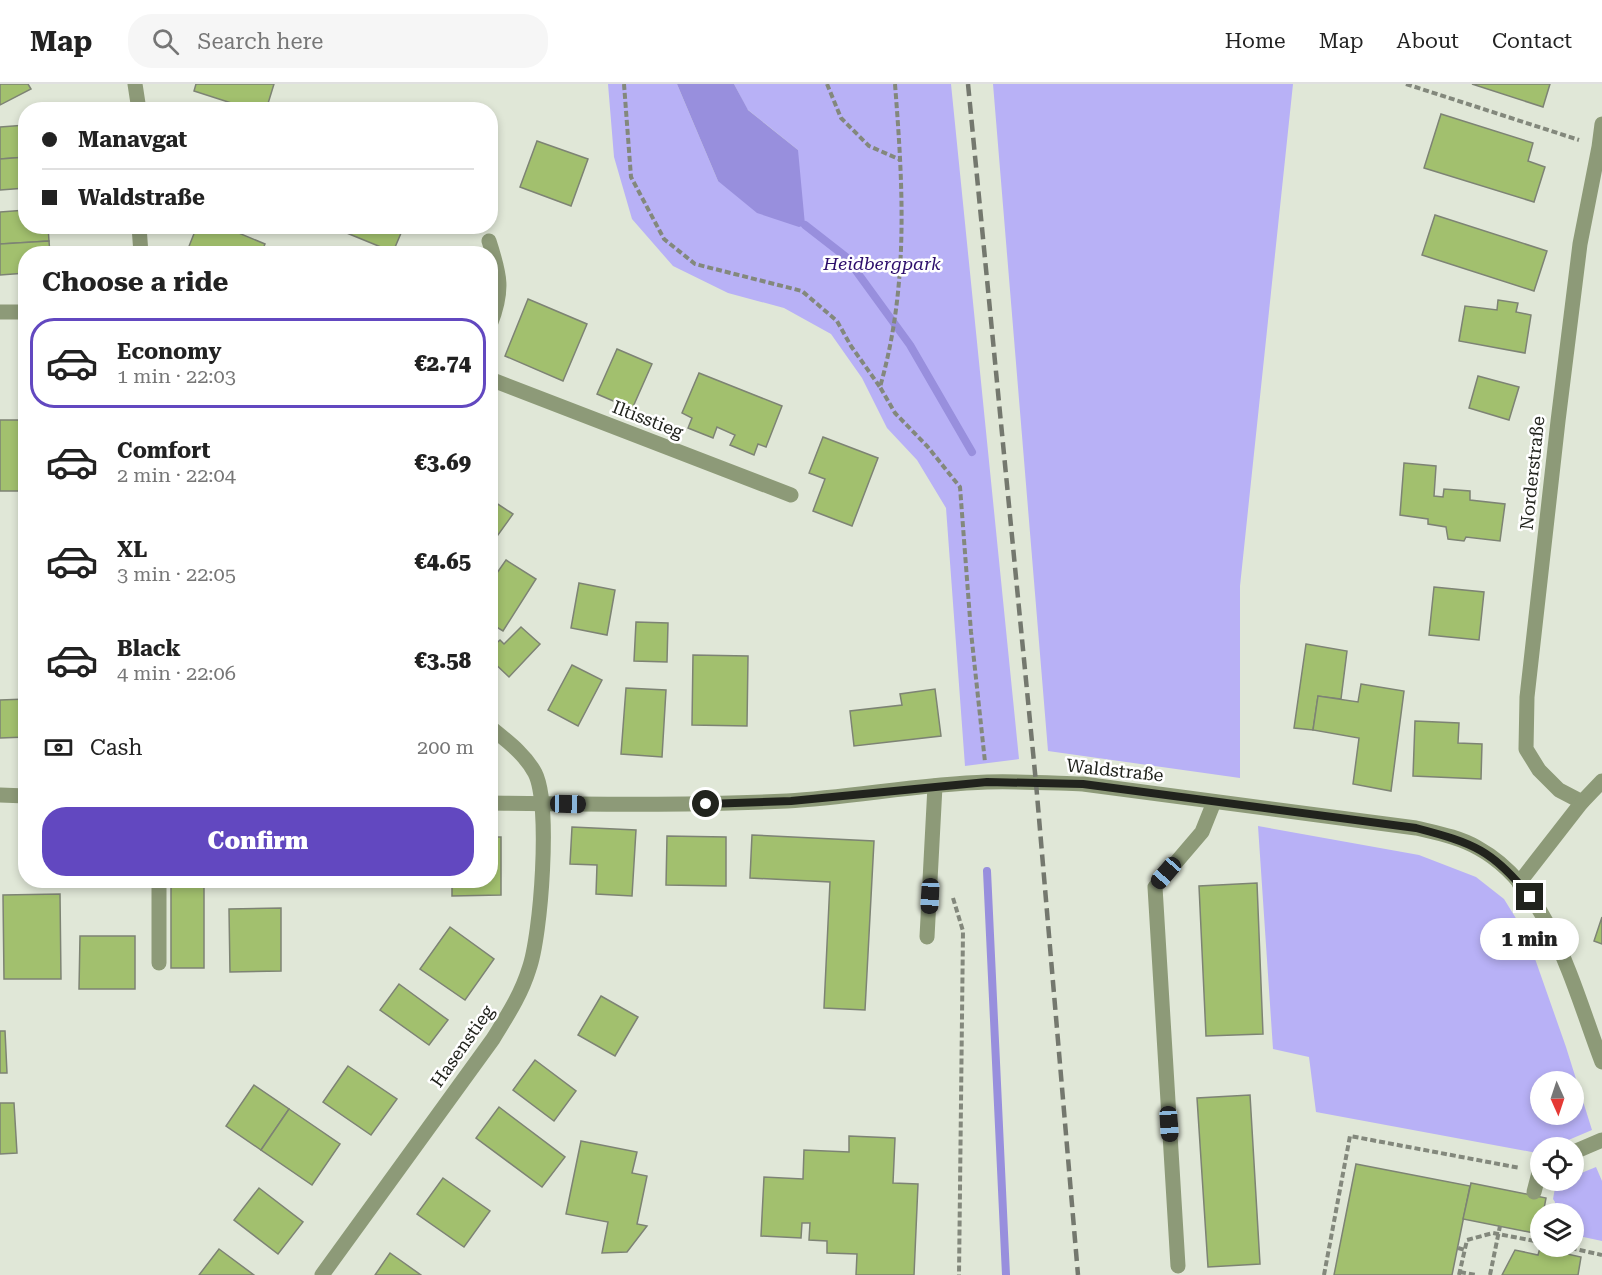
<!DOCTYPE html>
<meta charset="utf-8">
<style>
body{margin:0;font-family:"Roboto Serif",serif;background:#f6f6f6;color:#222;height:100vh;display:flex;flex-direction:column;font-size:22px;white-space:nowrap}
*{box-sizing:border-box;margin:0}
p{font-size:20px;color:#767676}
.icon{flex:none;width:33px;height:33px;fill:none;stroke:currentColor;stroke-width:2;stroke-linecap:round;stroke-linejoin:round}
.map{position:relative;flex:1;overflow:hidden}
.details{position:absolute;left:18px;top:162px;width:480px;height:642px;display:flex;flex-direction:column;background:#fff;border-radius:24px;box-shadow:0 3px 9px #0003}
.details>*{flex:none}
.hud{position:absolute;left:18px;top:18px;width:480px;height:132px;border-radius:24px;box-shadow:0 3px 9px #0003;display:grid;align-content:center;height:132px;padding:0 24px;background:#fff}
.needle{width:39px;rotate:177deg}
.tools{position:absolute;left:1530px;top:987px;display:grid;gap:12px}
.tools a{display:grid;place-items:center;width:54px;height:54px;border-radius:50%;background:#fff;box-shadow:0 3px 9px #0003;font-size:30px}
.end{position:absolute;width:27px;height:27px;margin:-14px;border:8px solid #21231d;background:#fff;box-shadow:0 0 0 3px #fff}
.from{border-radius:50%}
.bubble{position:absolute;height:42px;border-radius:21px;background:#fff;box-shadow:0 3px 9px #0003;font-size:20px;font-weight:800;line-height:42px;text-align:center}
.car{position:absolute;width:18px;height:36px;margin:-18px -9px;border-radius:8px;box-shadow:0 0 4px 2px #0007;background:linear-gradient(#222 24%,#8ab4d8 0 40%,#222 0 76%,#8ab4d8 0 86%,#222 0)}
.hud b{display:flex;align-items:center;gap:21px;height:57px;font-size:22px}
.hud b+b{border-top:2px solid #e0e0e0}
.hud i{width:15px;height:15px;background:#222}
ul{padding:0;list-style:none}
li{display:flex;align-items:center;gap:18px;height:90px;margin:0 12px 9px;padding:0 12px;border:3px solid transparent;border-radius:24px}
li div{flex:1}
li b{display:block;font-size:22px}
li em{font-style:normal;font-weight:800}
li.selected{border-color:#6248c0}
li>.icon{width:54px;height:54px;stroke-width:1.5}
h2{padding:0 24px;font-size:27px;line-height:72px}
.pay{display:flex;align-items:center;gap:15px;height:66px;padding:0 24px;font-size:22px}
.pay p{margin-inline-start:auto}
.primary-button{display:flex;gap:12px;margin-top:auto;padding:12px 24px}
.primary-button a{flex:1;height:69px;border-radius:24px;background:#6248c0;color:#fff;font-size:24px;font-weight:800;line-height:69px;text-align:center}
header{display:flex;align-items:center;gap:36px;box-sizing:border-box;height:84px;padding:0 30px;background:#fff;border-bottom:2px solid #e0e0e0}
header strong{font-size:28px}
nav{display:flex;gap:33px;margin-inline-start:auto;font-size:21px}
.search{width:420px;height:54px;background:#f6f6f6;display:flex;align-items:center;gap:15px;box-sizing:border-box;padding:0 21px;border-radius:24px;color:#767676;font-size:22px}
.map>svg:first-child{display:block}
</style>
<header>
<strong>Map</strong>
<div class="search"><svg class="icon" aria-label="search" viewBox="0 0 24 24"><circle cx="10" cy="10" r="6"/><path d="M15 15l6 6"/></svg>Search here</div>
<nav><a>Home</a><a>Map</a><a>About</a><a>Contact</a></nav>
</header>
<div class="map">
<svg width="1602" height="1191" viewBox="0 0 1602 1191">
<rect width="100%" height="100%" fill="#e0e7d7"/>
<g fill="#b8b1f6" fill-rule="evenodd">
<path d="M608,0h69l41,97 80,-31 -51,-41 -13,-25h217l68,675 -54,7 -19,-258 -29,-48 -30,-32 -25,-50 -31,-44 -47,-26 -56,-15 -55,-27 -41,-47 -18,-62z"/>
<path d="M993,0h300l-53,502v192l-192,-27z"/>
<path d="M1258,742l161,29 57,22 28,22 23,37 39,111 26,83 -40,17 -12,1v4l-3,1 -221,-41 -7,-55 -36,-8zM1540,998h34v32h-34z"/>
<path d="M1596,1083l6,14v60l-28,-6v-21l-21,-1 2,-11 -2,-3 3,-16 6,-2 12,-1v-4z"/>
</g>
<path fill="#988fdd" d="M677,0h57l14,26 50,40 7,75 -6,2 -42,-14 -39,-32z"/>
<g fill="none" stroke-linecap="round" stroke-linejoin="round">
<g stroke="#988fdd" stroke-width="8">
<path d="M805,141l41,32 64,88 62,107"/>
<path d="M987,787l19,404"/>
</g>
</g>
<g fill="#a2c06e" stroke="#7d8374" stroke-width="1.5">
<path d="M0,0h28l3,5 -31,16z"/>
<path d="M196,0h78l-8,26h-13l-59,-19z"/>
<path d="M1472,0h78l-7,23z"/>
<path d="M1441,30l92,29 -5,18 17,6 -11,35 -110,-34z"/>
<path d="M26,41v32l-26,2v-32z"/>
<path d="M537,57l51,18 -17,47 -51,-19z"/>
<path d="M26,73v31l-26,2v-31z"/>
<path d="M26,126v16h22l1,15 -49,3v-32z"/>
<path d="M1435,131l112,36 -13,40 -112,-36z"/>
<path d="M197,142h25l43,18 -4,10h-75z"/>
<path d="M338,142h66l-11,26 -56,-23z"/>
<path d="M49,157l1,13h-24v19l-26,2v-31z"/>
<path d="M528,215l59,25 -24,57 -58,-25z"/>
<path d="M1498,216l20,3 -2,9 15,3 -6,38 -66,-12 6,-35 32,4z"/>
<path d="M617,265l35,15 -20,45 -35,-15z"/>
<path d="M699,289l83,33 -16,41 -8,-3 -4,11 -24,-10 5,-10 -18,-8 -4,11 -25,-10 4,-10 -10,-5z"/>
<path d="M1478,292l41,11 -10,33 -40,-12z"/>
<path d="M0,336h23l-1,71h-22z"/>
<rect x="22" y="348" width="4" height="42"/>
<path d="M823,353l55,21 -26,68 -39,-15 12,-32 -16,-6z"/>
<path d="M1404,379l32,3 -2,30 9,1 1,-8 26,2v9l35,4 -5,37 -34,-4 -2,4 -16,-2 -2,-12 -18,-3v-5l-28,-4z"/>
<path d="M490,415l23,15 -23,32z"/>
<path d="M506,476l30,19 -33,52 -13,-8v-40z"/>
<path d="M579,499l36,7 -8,45 -36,-7z"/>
<path d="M1434,503l50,5 -5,48 -50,-5z"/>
<path d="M636,538l32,1 -1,39 -33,-1z"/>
<path d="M521,543l19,17 -31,33 -19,-18v-10l10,-9 4,4z"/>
<path d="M1306,560l41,7 -6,48 -23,-3 -5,34 -19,-2z"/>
<path d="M693,571l55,1 -1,70 -55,-1z"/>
<path d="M572,581l30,15 -24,46 -30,-16z"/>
<path d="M1361,600l43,7 -13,100 -38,-7 6,-46 -46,-8 5,-34 40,6z"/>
<path d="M626,604l40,2 -4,67 -41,-3z"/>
<path d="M935,605l6,47 -87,10 -4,-35 52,-6 -2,-11z"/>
<path d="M26,615v38l-26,1v-38z"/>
<path d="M1415,637l44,2 -1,20 24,1 -1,35 -68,-3z"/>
<rect x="19" y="730" width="7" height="36"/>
<path d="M572,743l64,3 -4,66 -36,-2 1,-29 -27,-1z"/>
<path d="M752,751l122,6 -9,169 -41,-2 6,-126 -80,-4z"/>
<path d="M667,752l59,1v49l-60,-1z"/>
<path d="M490,753h11v58l-49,1v-16h38z"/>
<path d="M1257,799l6,151 -57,2 -7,-150z"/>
<rect x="171" y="803" width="33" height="81"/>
<path d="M60,810l1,85h-57l-1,-84z"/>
<path d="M281,824v63l-51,1 -1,-63z"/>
<path d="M1602,833v27l-8,-3z"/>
<path d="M450,843l44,32 -29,41 -45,-31z"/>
<path d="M80,852h55v53h-56z"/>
<path d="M399,900l49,36 -19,25 -49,-35z"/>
<path d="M601,912l37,21 -23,39 -37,-21z"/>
<path d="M0,947h5l2,42h-7z"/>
<path d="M535,976l41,31 -22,30 -41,-31z"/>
<path d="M348,982l49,33 -26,36 -48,-33z"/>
<path d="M254,1001l35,24 -28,41 -35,-24z"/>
<path d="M1250,1011l10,169 -52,3 -11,-169z"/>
<path d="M0,1019h14l3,50 -17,1z"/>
<path d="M499,1023l66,50 -23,30 -66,-49z"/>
<path d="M289,1025l51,35 -28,41 -51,-35z"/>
<path d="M849,1052l46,2 -2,45 25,1 -4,91h-58l1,-21 -30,-1v-12l-18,-1 1,-17h-8l-1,15 -40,-2 3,-59 39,2 1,-29 45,2z"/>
<path d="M581,1057l56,11 -5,21 15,3 -10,48 10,2 -20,26 -25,1 6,-31 -42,-8z"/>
<path d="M1356,1080l114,22 -18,89h-118z"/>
<path d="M443,1094l47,33 -26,36 -47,-33z"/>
<path d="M1471,1099l75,15 -3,16h-3l-1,20 -76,-15z"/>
<path d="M259,1104l44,34 -25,32 -44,-34z"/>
<path d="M1540,1164l41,9 -3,18h-76l13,-25 23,5z"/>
<path d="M219,1165l35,26h-55z"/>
<path d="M390,1169l31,22h-46z"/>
</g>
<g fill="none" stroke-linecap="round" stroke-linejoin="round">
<g stroke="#83887c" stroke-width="4" stroke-dasharray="6 3" stroke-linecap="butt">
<path d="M624,0l7,93 33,62 31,25 107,27 35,30 14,25 29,41"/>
<path d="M827,0l14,34 28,28 32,14"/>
<path d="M895,0c8,103 14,202 -15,303l15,26 32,33 33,41 11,145 14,130"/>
<path d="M1406,0l173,56"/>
<path d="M953,814l10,33 -4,344"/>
<path d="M1562,1162l40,9"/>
<path d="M1458,1164l7,2"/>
<path d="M1460,1188l16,3"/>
<path d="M1324,1191l26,-139 170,32"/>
<path d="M1459,1191l8,-35 26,-7 47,9"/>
<path d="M1490,1191l10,-49"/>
</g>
<g stroke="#8d9a78" stroke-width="15">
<path d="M927,853l8,-151"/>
<path d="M159,879v-83"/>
<path d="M1574,1068l28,-12"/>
<path d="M1534,1108l6,-23"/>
<path d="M1178,1182l-23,-379 47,-55 12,-30"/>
</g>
<g stroke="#8d9a78" stroke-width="15">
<path d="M135,0l4,26"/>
<path d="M139,142l2,28"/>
<path d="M489,157c11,34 15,49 1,84"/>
<path d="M0,228h26"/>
<path d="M490,295l301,116"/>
<path d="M1582,718l-23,-12 -20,-20 -13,-21 1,-52 31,-276 22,-177 19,-97 3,-23"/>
<path d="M1519,799l63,-81 20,-21"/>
<path d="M322,1191l171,-236c14,-23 28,-44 36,-70 12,-33 22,-165 6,-196 -10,-19 -28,-32 -45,-46"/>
</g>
<g stroke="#8d9a78" stroke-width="15">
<path d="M0,711l26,1"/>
<path d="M490,719c100,1 198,3 297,-2 67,-4 133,-17 200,-19 32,-1 64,1 96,2l333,44c21,5 43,9 62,20 73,40 96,142 124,214"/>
</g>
<path stroke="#74786e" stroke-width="4.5" stroke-dasharray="12 6" stroke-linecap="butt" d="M968,0l68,699 42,492"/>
</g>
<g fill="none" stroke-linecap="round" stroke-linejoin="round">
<path stroke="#21231d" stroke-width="8" d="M706,720l85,-3 196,-19 96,2 333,44c57,15 77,22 114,69"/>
</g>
<g text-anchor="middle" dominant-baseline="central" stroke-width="5" stroke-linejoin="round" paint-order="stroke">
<g font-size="18" font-style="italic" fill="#2c0d6a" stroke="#fff">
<text x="882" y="179">Heidbergpark</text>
</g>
<g font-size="18" fill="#21231d" stroke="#fff">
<text transform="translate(648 335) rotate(21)">Iltisstieg</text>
<text transform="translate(1532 389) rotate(-84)">Norderstraße</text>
<text transform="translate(1115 686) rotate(6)">Waldstraße</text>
<text transform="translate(462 962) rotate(-55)">Hasenstieg</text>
</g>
</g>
</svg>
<div class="tools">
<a><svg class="needle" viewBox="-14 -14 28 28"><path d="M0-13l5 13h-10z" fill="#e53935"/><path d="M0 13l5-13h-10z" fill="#767676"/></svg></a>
<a><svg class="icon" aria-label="locate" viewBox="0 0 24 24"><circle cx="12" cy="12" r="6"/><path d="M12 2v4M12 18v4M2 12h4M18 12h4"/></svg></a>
<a><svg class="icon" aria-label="layers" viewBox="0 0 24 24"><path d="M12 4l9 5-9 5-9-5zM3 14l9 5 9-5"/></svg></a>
</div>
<i class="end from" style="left:706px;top:720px"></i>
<i class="end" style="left:1530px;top:813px"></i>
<div class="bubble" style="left:1480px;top:834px;width:99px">1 min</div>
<i class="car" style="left:568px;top:720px;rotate:91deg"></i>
<i class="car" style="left:1166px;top:789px;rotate:221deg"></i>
<i class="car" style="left:930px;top:812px;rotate:183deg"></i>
<i class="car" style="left:1169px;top:1040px;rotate:176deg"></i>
<div class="hud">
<b><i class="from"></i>Manavgat</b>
<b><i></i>Waldstraße</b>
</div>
<section class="details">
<h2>Choose a ride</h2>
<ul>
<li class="selected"><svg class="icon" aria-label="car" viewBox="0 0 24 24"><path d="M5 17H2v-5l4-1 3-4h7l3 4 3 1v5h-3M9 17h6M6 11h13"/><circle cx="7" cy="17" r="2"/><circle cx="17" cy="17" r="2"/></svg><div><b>Economy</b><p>1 min · 22:03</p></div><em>€2.74</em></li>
<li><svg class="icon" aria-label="car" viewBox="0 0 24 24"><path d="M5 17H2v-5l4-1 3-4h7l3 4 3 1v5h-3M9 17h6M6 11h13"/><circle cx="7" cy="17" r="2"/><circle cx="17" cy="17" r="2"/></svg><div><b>Comfort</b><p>2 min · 22:04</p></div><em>€3.69</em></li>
<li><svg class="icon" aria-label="car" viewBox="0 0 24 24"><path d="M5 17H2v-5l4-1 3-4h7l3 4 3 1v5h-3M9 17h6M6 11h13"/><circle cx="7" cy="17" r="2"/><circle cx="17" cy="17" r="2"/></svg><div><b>XL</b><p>3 min · 22:05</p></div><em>€4.65</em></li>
<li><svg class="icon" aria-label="car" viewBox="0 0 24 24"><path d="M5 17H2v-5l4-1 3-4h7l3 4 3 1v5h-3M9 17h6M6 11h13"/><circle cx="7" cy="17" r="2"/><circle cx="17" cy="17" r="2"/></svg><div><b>Black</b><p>4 min · 22:06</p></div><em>€3.58</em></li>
</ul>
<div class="pay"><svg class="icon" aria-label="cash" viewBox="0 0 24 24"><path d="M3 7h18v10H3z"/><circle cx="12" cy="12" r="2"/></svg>Cash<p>200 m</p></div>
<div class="primary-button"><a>Confirm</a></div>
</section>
</div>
